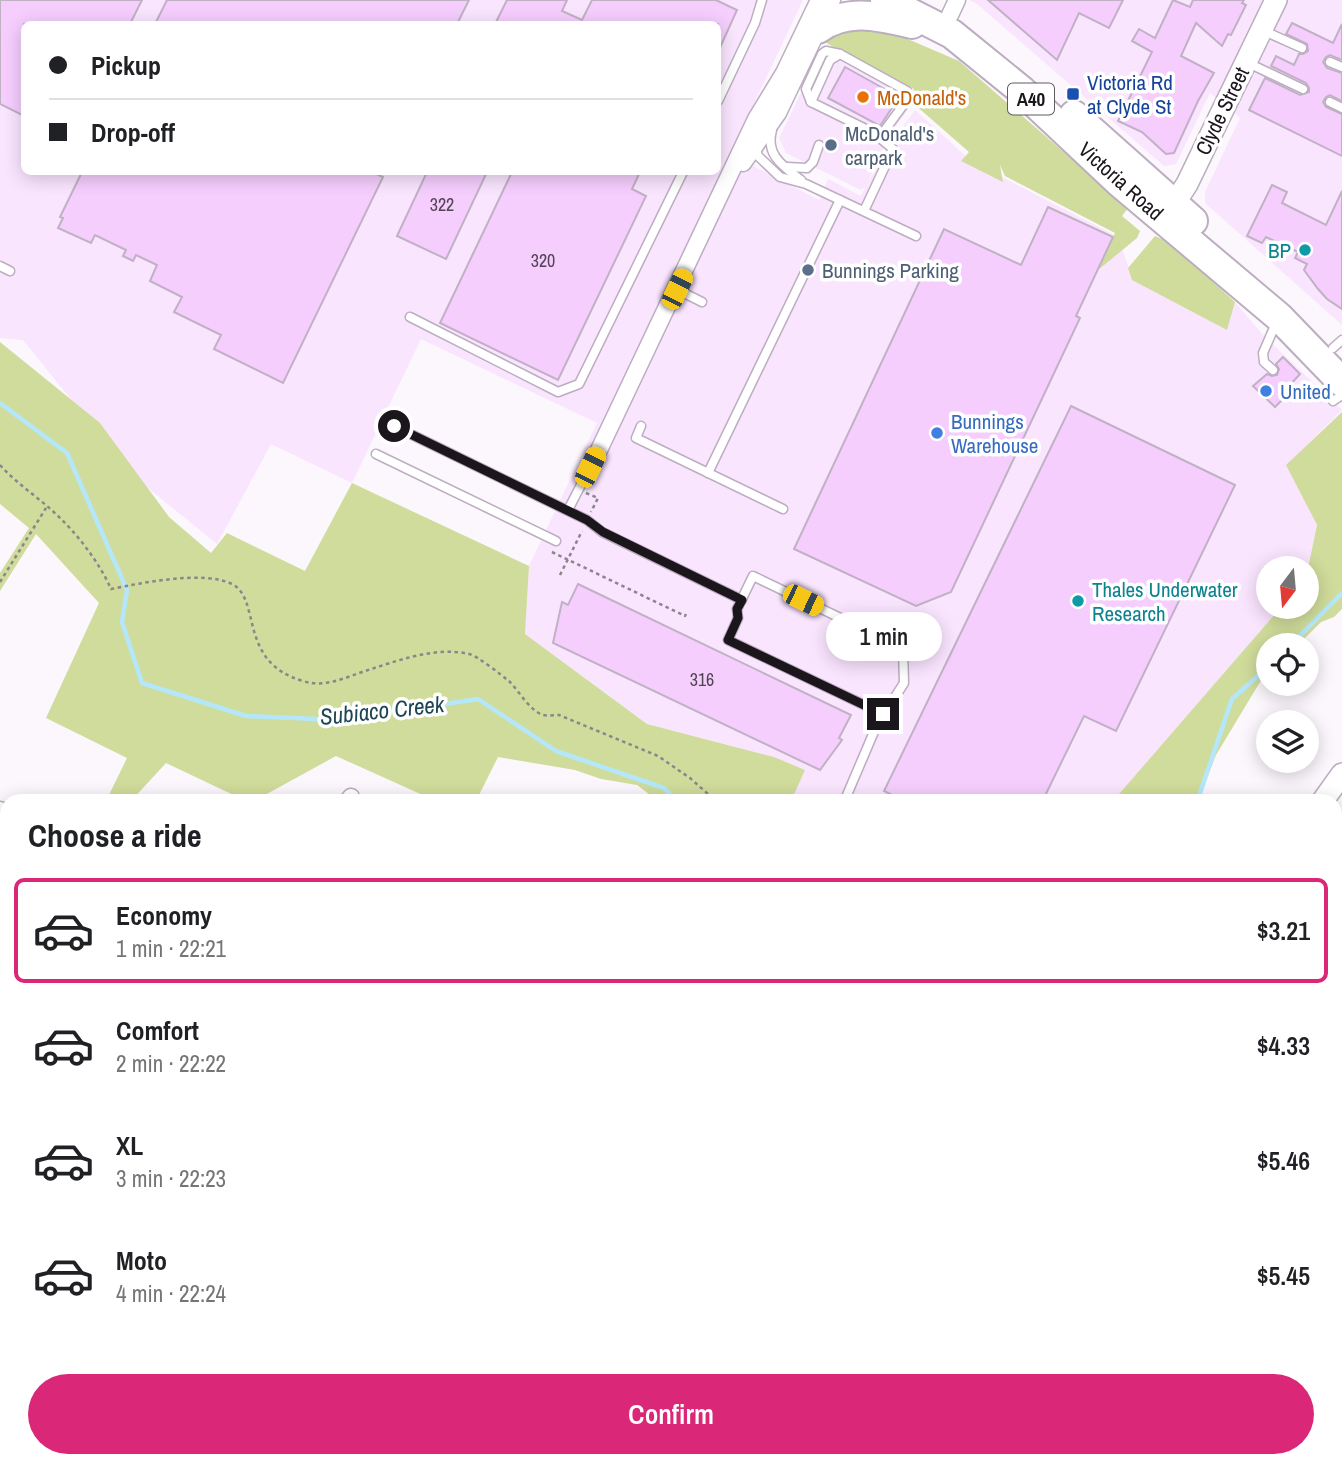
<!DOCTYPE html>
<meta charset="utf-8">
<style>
body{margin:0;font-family:"Archivo Narrow",sans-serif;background:#f6f6f6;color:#202124;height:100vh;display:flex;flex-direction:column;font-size:26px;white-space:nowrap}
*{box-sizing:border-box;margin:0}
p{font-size:23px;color:#757577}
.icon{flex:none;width:38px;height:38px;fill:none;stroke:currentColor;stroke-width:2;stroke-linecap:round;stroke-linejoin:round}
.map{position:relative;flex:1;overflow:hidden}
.details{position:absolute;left:0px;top:794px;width:1342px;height:674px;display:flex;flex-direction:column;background:#fff;border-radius:21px 21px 0 0;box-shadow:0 4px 18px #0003}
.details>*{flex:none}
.guide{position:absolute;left:21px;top:21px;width:700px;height:154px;border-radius:10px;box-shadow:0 4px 18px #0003;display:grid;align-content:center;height:154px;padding:0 28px;background:#fff}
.needle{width:46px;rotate:196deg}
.fabs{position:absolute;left:1256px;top:556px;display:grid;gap:14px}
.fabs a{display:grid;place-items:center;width:63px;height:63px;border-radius:50%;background:#fff;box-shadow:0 4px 18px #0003;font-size:35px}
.end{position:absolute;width:32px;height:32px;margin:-16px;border:9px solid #1b151c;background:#fff;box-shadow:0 0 0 4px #fff}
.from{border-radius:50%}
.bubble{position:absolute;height:49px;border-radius:24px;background:#fff;box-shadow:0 4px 18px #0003;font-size:23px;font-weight:600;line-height:49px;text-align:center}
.car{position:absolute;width:21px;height:42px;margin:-21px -10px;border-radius:9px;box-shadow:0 0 5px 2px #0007;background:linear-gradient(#f5c518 24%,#345 0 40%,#f5c518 0 76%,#345 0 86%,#f5c518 0)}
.guide b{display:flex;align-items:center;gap:24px;height:66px;font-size:26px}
.guide b+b{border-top:2px solid #e0e0e0}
.guide i{width:18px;height:18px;background:#202124}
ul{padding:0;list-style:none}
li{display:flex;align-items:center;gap:21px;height:105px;margin:0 14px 10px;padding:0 14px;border:4px solid transparent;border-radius:10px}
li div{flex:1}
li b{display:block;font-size:26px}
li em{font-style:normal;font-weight:600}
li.selected{border-color:#db2777}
li>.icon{width:63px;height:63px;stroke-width:1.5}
h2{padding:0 28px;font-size:32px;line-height:84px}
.cta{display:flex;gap:14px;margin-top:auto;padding:14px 28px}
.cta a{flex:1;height:80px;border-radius:42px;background:#db2777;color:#fff;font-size:28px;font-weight:600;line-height:80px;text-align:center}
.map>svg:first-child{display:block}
</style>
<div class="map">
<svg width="1342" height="1467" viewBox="0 0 1342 1467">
<rect width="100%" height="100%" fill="#fcf6fd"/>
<g fill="#fae5ff" fill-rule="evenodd">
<path d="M0,0h803l-73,154 89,46 9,-21 33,17 4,-9 -4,3 -75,-37 -7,-15 45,-92h8l52,30h6l24,13 1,11 -26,35 -22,49 27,-45 21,-29 56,51 147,76 15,43 94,49 8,-27 28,33 79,75 -55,55 30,60 -10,48v-4h-38v38h12l-168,194h-322l13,-31 -30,-13 -127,-33 -122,-90 4,-68 68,-143 -176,-84 -69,144 -81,-39 -54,100 -85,-69 -109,-135 -23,-2zM24,24h694v148h-694z"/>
<path d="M969,0h373v325l-137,-122v-11l35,-74 -30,-25 -34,71 -12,2 -187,-162z"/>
<path d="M104,1461h202l-2,6h-203z"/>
</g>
<g fill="#d0dc9b">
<path d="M847,26l42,5 70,30 169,147 -6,8 18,15 -3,7 -39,32 17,-37 -110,-57 -5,-11 3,17 -42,-21 8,-9 -55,-48 3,-3 -3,-12 -24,-13h-6l-61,-35z"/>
<path d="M1155,236l15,7 65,59 -8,28 -95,-50 -4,-12z"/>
<path d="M0,342l100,81 69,94 42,36 16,-20 78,38 47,-88 177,83 -4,68 122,90 127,33 31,13 -14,31h-133l-21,-16 -36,-6 -26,-9 -77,-13 -22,44h-40l-100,-45 -82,45h-8l-80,-38 -35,38h-25l21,-43 -81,-40 53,-115 -63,-69 -36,57v-18l29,-45 -29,-24z"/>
<path d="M1342,412v197l-8,8 -13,5 -24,24h-28v27l-9,9 -44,73 -18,46h-85l168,-194h26v-34l10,-48 -31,-60z"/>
<path d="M0,1269l7,3v67l-7,-3z"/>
</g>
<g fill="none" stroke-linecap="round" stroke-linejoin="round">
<g stroke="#b5e7fb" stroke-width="4.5">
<path d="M0,403l67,50 60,137 -5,32 20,61 104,33 93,4 139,-21 78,52 108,37 14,14"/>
<path d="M1290,646l52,-53"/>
<path d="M1197,802l35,-103 37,-33"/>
</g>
</g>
<g fill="#f5cefe" stroke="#c0b1c4" stroke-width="2">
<path d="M0,0h142l-12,24h-106v92l-24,-12z"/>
<path d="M167,0h302l-12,24h-302z"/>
<path d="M507,0h60l-5,11 20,9 10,-20h124l21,10 -19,42v-28h-223z"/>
<path d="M988,0h135l-14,28 -30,-15 -22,47z"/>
<path d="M1173,0l17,7 3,-7h51l-2,3 4,2 -15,30 -3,-1 -6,12 -26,-23 -15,33 33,17 -16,28 -24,52 -8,1 -24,-22 -24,-11 34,-69 -20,-11 7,-12 16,9z"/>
<path d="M1292,23l41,20 9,-19v36l-12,-5 -4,2 -3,5 4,6 15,5v28l-12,-6 -4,2 -3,5 3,5 16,7v42l-93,-46 16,-32 35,17 9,-3v-4l-3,-5 -35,-17 5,-10 18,9 5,-11h4l5,-3 -1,-7 -21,-10z"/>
<path d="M845,67l54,30 -19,29 -52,-28z"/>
<path d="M82,172h290l11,5 -100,206 -69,-34 7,-14 -47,-23 8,-15 -32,-16 7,-16 -21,-10 -3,6 -10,-5 3,-6 -31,-15 -4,8 -33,-15 5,-10 -3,-1z"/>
<path d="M427,172h60l-41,87 -49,-23z"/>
<path d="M512,172h128l-8,17 14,7 -88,184 -118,-57z"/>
<path d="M1272,185l15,7 -5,11 44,22 16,-34v118l-15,-10 -9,-10 -14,-19 3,-6 -12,-6 3,-6 -32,-15 -4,6 -15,-7z"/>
<path d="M1048,207l65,30 -37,79 4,2 -129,274 -35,14 -122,-57 150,-320 77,36z"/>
<path d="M1283,357l17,17 -20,22 3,3 -8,8 -22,-21 14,-12 5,2 5,-1 2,-6 -3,-5z"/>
<path d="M1071,406l164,79 -119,246 -32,-15 -42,86h-136l-22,-11z"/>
<path d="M578,584l273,131 -12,23 3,2 -22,30 -267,-127 9,-41 6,3z"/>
</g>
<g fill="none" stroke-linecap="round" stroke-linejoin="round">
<g stroke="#bcadc0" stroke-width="11">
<g id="lane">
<path d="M1264,31l38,17"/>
<path d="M1246,62l57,27"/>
<path d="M1330,62l12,5"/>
<path d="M718,101l37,-78 7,-23"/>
<path d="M811,102l19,-42 10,-6"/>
<path d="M1330,102l12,6"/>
<path d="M772,130c-7,25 11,36 29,50"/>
<path d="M755,146l3,10 22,21 26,7 110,52"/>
<path d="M787,167l20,1 6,-6 6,-17"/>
<path d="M864,211l29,-62 -19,-16 -63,-31 -5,-13 16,-35 4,-3 14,3 67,37v9l-28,38"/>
<path d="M0,266l10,5"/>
<path d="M676,289l26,13"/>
<path d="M410,317l148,75 21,-8 104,-212"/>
<path d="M1333,348l9,-8"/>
<path d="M1273,370l-9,-8 -1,-9 13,-30"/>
<path d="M1333,401l9,-6"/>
<path d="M394,426l193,94 15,12 140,68"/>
<path d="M641,426l-5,12 147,71"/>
<path d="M376,454l180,87"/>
<path d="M708,473l132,-273"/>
<path d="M568,510l31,-60"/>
<path d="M844,802l32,-75 28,-44 -1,-35 -150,-72 -16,33 1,9 -10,22 155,74"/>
<path d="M734,1461l1,6"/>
</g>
</g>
<g stroke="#bcadc0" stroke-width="19">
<g id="street">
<path d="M950,15l7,-15"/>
<path d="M743,163l35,-50 54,-113"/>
<path d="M599,450l157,-331 28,-46 35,-73"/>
<path d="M347,802l4,-5"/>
<path d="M0,810l7,3"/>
<path d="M1335,1066l7,5"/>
<path d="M1335,1118l7,-10"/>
<path d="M1335,1397l7,-10"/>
<path d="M408,1467l3,-6"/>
<path d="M714,1467l2,-6"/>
<path d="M1094,1467l4,-6"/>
<path d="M1287,1467l4,-6"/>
</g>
</g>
<g stroke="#bcadc0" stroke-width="24">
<g id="secondary">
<path d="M1174,204l13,-20 89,-184"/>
<path d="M1322,802l20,-28"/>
<path d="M0,1053l7,3"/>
<path d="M854,1461l9,4 3,-4"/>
</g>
</g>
<g stroke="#bcadc0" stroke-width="32">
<g id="highway">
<path d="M885,0l67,34 69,56 99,93 159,134 63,65"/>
<path d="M818,29c29,-21 60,-13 94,-5"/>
<path d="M1074,115l119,106"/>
</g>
</g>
<g stroke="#8b858c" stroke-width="2.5" stroke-dasharray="3.5 3.5" stroke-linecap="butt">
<path d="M0,465c17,19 38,32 57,50 21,20 42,47 54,74 30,-6 93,-19 121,-5 30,15 5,78 71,97 22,7 41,-3 62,-10 32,-10 70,-25 104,-17 9,2 32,21 40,27 10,10 20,29 34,34 4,1 11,0 16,0l99,41 32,22 27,24"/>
<path d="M586,493l12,5 -7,14"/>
<path d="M552,552l133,64 1,-2"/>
<path d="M560,575l22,-44"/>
<path d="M0,582l46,-74"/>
<path d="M1335,1154l7,-10"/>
<path d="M308,1461l12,6"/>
<path d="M1,1467l6,-13"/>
<path d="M1118,1467l4,-6"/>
</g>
<use href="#lane" stroke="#fff" stroke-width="8"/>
<use href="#street" stroke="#fff" stroke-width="16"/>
<use href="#secondary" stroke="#fff" stroke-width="21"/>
<use href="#highway" stroke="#fff" stroke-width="28"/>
<g stroke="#524c53" stroke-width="2">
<path d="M1335,1180l7,-10"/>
<path d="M1146,1467l4,-6"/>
</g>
</g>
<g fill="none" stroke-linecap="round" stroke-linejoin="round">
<path stroke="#1b151c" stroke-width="9" d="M394,426l193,94 16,12 139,68 -5,9 1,9 -10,22 155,74"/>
</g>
<rect fill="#1a4fb4" stroke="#fff" stroke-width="2.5" x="1066" y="87" width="14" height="14" rx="3.5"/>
<circle fill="#e8710a" stroke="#fff" stroke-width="2.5" cx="863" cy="97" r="7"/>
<g fill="#5c6f8a" stroke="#fff" stroke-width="2.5">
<circle cx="831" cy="145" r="7"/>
<circle cx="808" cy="270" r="7"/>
</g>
<g fill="#0f9aa8" stroke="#fff" stroke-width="2.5">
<circle cx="1305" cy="250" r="7"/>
<circle cx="1078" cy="601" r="7"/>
</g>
<g fill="#3f7fe0" stroke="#fff" stroke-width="2.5">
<circle cx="1266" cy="391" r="7"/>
<circle cx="937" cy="433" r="7"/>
</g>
<g text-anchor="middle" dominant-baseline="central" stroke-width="7" stroke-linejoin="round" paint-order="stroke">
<g font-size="18" fill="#524354">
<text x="442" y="204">322</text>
<text x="543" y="260">320</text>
<text x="702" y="679">316</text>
</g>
<rect fill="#fff" stroke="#5f5b60" stroke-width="2" x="1008" y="83.5" width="46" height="31" rx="5"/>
<g font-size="19" font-weight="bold" fill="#1b151c">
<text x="1031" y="99">A40</text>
</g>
<g font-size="21" fill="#164399" stroke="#fff" text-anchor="start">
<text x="1087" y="82">Victoria Rd<tspan x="1087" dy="24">at Clyde St</tspan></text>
</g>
<g font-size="21" fill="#c56008" stroke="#fff" text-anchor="start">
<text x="877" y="97">McDonald's</text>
</g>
<g font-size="21" fill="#1b151c" stroke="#fff">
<text transform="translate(1222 111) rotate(-64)">Clyde Street</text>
<text transform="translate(1121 181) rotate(42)">Victoria Road</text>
</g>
<g font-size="21" fill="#4e5e75" stroke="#fff" text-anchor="start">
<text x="845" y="133">McDonald's<tspan x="845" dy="24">carpark</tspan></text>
<text x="822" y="270">Bunnings Parking</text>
</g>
<g font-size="21" fill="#0d838f" stroke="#fff" text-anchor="end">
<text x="1291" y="250">BP</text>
<text x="1092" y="589" text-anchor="start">Thales Underwater<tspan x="1092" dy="24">Research</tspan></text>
</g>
<g font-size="21" fill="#366cbe" stroke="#fff" text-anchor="start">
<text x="1280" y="391">United</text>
<text x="951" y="421">Bunnings<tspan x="951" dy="24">Warehouse</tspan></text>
</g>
<g font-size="23" font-style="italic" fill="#1d4553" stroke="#fff">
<text transform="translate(382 710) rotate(-6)">Subiaco Creek</text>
</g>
</g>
</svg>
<div class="fabs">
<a><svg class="needle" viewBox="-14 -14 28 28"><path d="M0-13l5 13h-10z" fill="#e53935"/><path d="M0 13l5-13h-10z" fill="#757577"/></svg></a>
<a><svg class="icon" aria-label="locate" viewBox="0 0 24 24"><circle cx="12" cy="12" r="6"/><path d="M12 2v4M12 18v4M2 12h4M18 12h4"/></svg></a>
<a><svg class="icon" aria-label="layers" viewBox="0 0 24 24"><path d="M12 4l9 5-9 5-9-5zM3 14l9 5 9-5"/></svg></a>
</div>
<i class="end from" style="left:394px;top:426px"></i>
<i class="end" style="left:883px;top:714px"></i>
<div class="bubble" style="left:826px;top:612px;width:116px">1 min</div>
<i class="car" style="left:677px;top:289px;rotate:26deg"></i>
<i class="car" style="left:590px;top:467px;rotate:26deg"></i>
<i class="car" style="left:803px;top:600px;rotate:116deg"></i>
<div class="guide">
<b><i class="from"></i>Pickup</b>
<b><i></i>Drop-off</b>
</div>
<section class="details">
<h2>Choose a ride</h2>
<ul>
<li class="selected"><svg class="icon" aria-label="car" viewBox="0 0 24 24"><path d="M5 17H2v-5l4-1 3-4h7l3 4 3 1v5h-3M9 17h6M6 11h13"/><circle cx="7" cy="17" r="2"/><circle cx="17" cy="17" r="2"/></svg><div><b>Economy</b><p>1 min · 22:21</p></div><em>$3.21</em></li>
<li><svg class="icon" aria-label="car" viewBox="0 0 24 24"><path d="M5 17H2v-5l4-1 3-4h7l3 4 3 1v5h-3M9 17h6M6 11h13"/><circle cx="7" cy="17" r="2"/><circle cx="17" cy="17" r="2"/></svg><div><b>Comfort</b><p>2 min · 22:22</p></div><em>$4.33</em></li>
<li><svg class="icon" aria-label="car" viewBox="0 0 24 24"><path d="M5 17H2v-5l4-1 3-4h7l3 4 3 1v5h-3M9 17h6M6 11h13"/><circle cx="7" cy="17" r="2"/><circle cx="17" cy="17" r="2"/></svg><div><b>XL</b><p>3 min · 22:23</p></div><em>$5.46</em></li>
<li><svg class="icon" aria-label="car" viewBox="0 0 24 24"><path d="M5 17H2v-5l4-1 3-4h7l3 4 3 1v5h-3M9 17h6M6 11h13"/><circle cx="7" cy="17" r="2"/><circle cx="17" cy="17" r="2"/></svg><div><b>Moto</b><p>4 min · 22:24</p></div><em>$5.45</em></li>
</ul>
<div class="cta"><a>Confirm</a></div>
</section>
</div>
